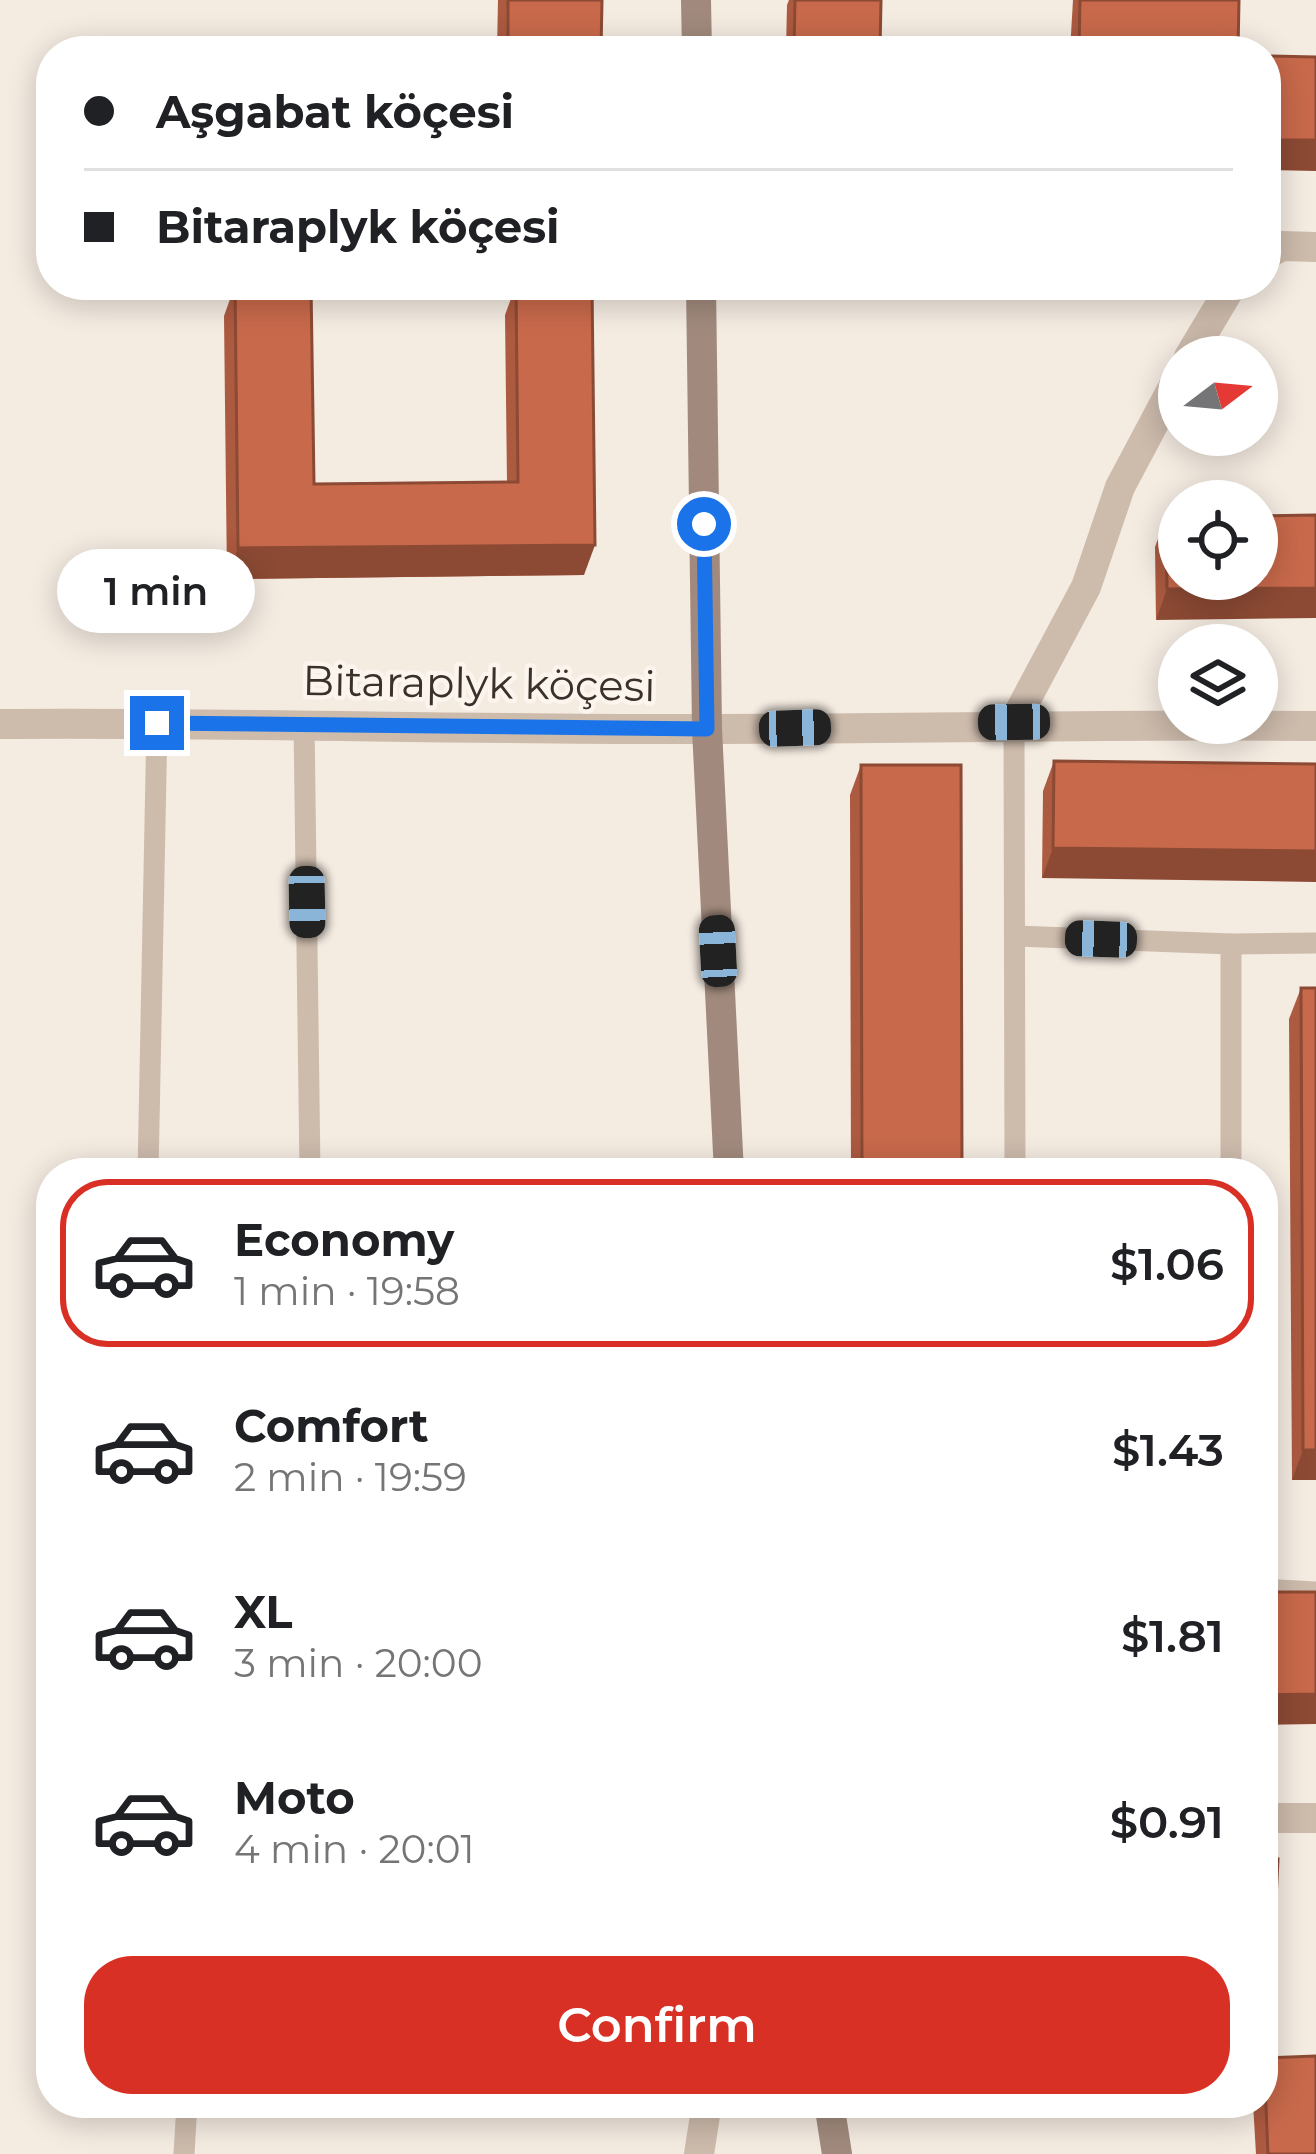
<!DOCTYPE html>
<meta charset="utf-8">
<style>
body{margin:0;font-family:Montserrat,sans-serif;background:#f2f2f2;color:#202124;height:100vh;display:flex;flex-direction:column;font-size:45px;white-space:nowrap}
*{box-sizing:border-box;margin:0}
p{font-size:39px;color:#757577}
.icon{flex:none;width:66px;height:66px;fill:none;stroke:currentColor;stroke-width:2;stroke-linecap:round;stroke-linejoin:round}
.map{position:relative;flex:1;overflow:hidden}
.drawer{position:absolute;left:36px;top:1158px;width:1242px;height:960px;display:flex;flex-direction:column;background:#fff;border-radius:48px;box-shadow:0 6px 30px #0003}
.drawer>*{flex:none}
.banner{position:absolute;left:36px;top:36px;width:1245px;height:264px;border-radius:48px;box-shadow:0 6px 30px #0003;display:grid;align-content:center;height:264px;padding:0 48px;background:#fff}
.needle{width:78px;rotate:74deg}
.tools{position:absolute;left:1158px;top:336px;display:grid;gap:24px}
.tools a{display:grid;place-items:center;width:120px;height:120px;border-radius:50%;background:#fff;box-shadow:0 6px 30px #0003;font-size:60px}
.end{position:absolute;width:54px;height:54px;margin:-27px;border:15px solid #1a73e8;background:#fff;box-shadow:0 0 0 6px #fff}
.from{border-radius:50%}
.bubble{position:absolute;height:84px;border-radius:42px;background:#fff;box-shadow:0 6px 30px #0003;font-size:39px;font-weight:600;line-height:84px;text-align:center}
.car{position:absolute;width:36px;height:72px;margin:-36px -18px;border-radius:15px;box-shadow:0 0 9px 3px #0007;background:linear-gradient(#222 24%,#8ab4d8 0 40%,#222 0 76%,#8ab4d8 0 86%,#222 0)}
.banner b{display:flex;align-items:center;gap:42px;height:114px;font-size:45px}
.banner b+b{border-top:3px solid #e0e0e0}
.banner i{width:30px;height:30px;background:#202124}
ul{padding:21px 0 0;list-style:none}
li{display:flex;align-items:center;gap:36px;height:168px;margin:0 24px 18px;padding:0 24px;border:6px solid transparent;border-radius:48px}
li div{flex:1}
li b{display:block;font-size:45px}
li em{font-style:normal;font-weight:600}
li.current{border-color:#d93025}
li>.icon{width:108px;height:108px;stroke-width:1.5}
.action{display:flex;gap:24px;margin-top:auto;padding:24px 48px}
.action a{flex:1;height:138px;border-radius:48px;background:#d93025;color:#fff;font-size:48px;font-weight:600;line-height:138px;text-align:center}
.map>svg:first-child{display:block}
</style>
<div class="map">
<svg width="1316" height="2154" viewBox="0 0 1316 2154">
<rect width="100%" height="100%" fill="#f4ebe1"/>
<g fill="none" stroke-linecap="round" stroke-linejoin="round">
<g stroke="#cdbbac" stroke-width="21">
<path d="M304,722l6,451"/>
<path d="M1014,722l1,451"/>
<path d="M1015,936l216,8v229"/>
<path d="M1231,944l85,-1"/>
<path d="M148,1173l9,-450"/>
<path d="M1263,1589l53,3"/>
<path d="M184,2154l3,-51"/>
</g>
<g stroke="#cdbbac" stroke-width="30">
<path d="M1266,255l16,-9 34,1"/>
<path d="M1189,357l43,-72"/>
<path d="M1014,722l72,-135 34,-100 59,-111"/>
<path d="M0,724c236,-2 472,6 708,5 203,0 405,-5 608,-3"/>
<path d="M1263,1818h53"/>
<path d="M699,2154l8,-51"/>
</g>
<g stroke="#a18a7d" stroke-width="30">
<path d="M696,0l1,51"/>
<path d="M701,285l6,444 22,444"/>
<path d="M829,2103l8,51"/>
</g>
</g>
<g fill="#ac5a40">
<path d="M498,0h104l-1,51h-104z"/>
<path d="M789,0h92l-1,51h-94l1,-46z"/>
<path d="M1073,0h166l-1,51h-168z"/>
<path d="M235,285l79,199 193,-2 -2,-167 11,-30 68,290 -357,4 -3,-263z"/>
<path d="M1166,517l13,62 -23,41 -1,-73z"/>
<path d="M1054,761l262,3 -274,114 1,-87z"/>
<path d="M861,765l101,408h-111l-1,-378z"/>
<path d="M1301,988h15v492h-24l-3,-461z"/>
<path d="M1264,2058l52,96h-60l-3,-51h10z"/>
</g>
<g fill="#8c4a34">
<path d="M1266,140h50v31l-50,-1z"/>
<path d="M595,545l-11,30 -357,4 11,-31z"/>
<path d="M1316,588v30l-160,2 11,-31z"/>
<path d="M1053,848l263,3v31l-274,-4z"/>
<path d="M1303,1450h13v30h-24z"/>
<path d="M1316,1694v30l-53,1v-30z"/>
<path d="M1263,1940l11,1 -11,30z"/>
</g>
<g fill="#c8694b" stroke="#8c4a34" stroke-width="3">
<path d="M508,0h94l-1,51h-93z"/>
<path d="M795,0h86l-1,51h-86z"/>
<path d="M1080,0h159l-1,51h-159z"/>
<path d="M1266,56l50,1v83h-50z"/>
<path d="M235,285h76l3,199 204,-2 -2,-197h76l3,260 -357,3z"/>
<path d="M1316,515v73l-149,1 -1,-72h13v62h78v-63z"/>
<path d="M1054,761l262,3v87l-263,-3z"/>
<path d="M861,765h100l1,408h-100z"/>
<path d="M1301,988h15v462h-13z"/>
<path d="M1263,1592h53v102l-53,1z"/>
<path d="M1263,1858l15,1 -4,82 -11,-1z"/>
<path d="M1316,2056v98h-48l-4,-96z"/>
</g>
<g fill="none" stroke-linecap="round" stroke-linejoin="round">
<path stroke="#1a73e8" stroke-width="15" d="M157,723l550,6 -3,-205"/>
</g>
<g text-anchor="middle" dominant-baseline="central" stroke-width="9" stroke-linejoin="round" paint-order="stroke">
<g font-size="42" fill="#3b302b" stroke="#fbf5ee">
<text transform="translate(479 683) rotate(1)">Bitaraplyk köçesi</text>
</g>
</g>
</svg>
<div class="tools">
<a><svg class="needle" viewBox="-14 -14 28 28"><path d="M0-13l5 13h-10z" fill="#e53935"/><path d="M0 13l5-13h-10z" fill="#757577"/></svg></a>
<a><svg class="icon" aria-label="locate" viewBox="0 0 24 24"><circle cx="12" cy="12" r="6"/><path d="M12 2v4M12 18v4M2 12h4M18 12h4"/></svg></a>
<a><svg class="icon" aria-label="layers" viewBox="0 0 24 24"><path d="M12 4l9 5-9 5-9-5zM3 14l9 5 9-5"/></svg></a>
</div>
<i class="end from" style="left:704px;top:524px"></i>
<i class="end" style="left:157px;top:723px"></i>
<div class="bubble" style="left:57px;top:549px;width:198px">1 min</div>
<i class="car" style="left:1014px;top:722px;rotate:269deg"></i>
<i class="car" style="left:795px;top:728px;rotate:88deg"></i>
<i class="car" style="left:307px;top:902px;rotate:179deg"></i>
<i class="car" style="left:1101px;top:939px;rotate:272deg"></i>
<i class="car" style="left:718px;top:951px;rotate:357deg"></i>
<div class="banner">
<b><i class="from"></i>Aşgabat köçesi</b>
<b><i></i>Bitaraplyk köçesi</b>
</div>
<section class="drawer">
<ul>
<li class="current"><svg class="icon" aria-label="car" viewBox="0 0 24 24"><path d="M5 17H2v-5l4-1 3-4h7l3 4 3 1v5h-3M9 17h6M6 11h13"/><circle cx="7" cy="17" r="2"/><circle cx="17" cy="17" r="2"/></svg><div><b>Economy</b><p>1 min · 19:58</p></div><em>$1.06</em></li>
<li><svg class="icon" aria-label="car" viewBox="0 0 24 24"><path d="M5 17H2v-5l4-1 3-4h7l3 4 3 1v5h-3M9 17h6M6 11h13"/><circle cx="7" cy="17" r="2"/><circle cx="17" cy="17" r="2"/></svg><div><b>Comfort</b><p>2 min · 19:59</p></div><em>$1.43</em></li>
<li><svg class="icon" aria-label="car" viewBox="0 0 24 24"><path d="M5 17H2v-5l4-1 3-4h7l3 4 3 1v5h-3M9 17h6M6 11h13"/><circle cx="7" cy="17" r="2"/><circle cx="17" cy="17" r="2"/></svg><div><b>XL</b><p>3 min · 20:00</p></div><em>$1.81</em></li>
<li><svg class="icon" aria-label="car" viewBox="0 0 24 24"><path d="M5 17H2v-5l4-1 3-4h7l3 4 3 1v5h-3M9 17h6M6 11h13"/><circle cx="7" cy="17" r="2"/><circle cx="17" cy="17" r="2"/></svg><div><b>Moto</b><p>4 min · 20:01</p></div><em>$0.91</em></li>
</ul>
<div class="action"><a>Confirm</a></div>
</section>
</div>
